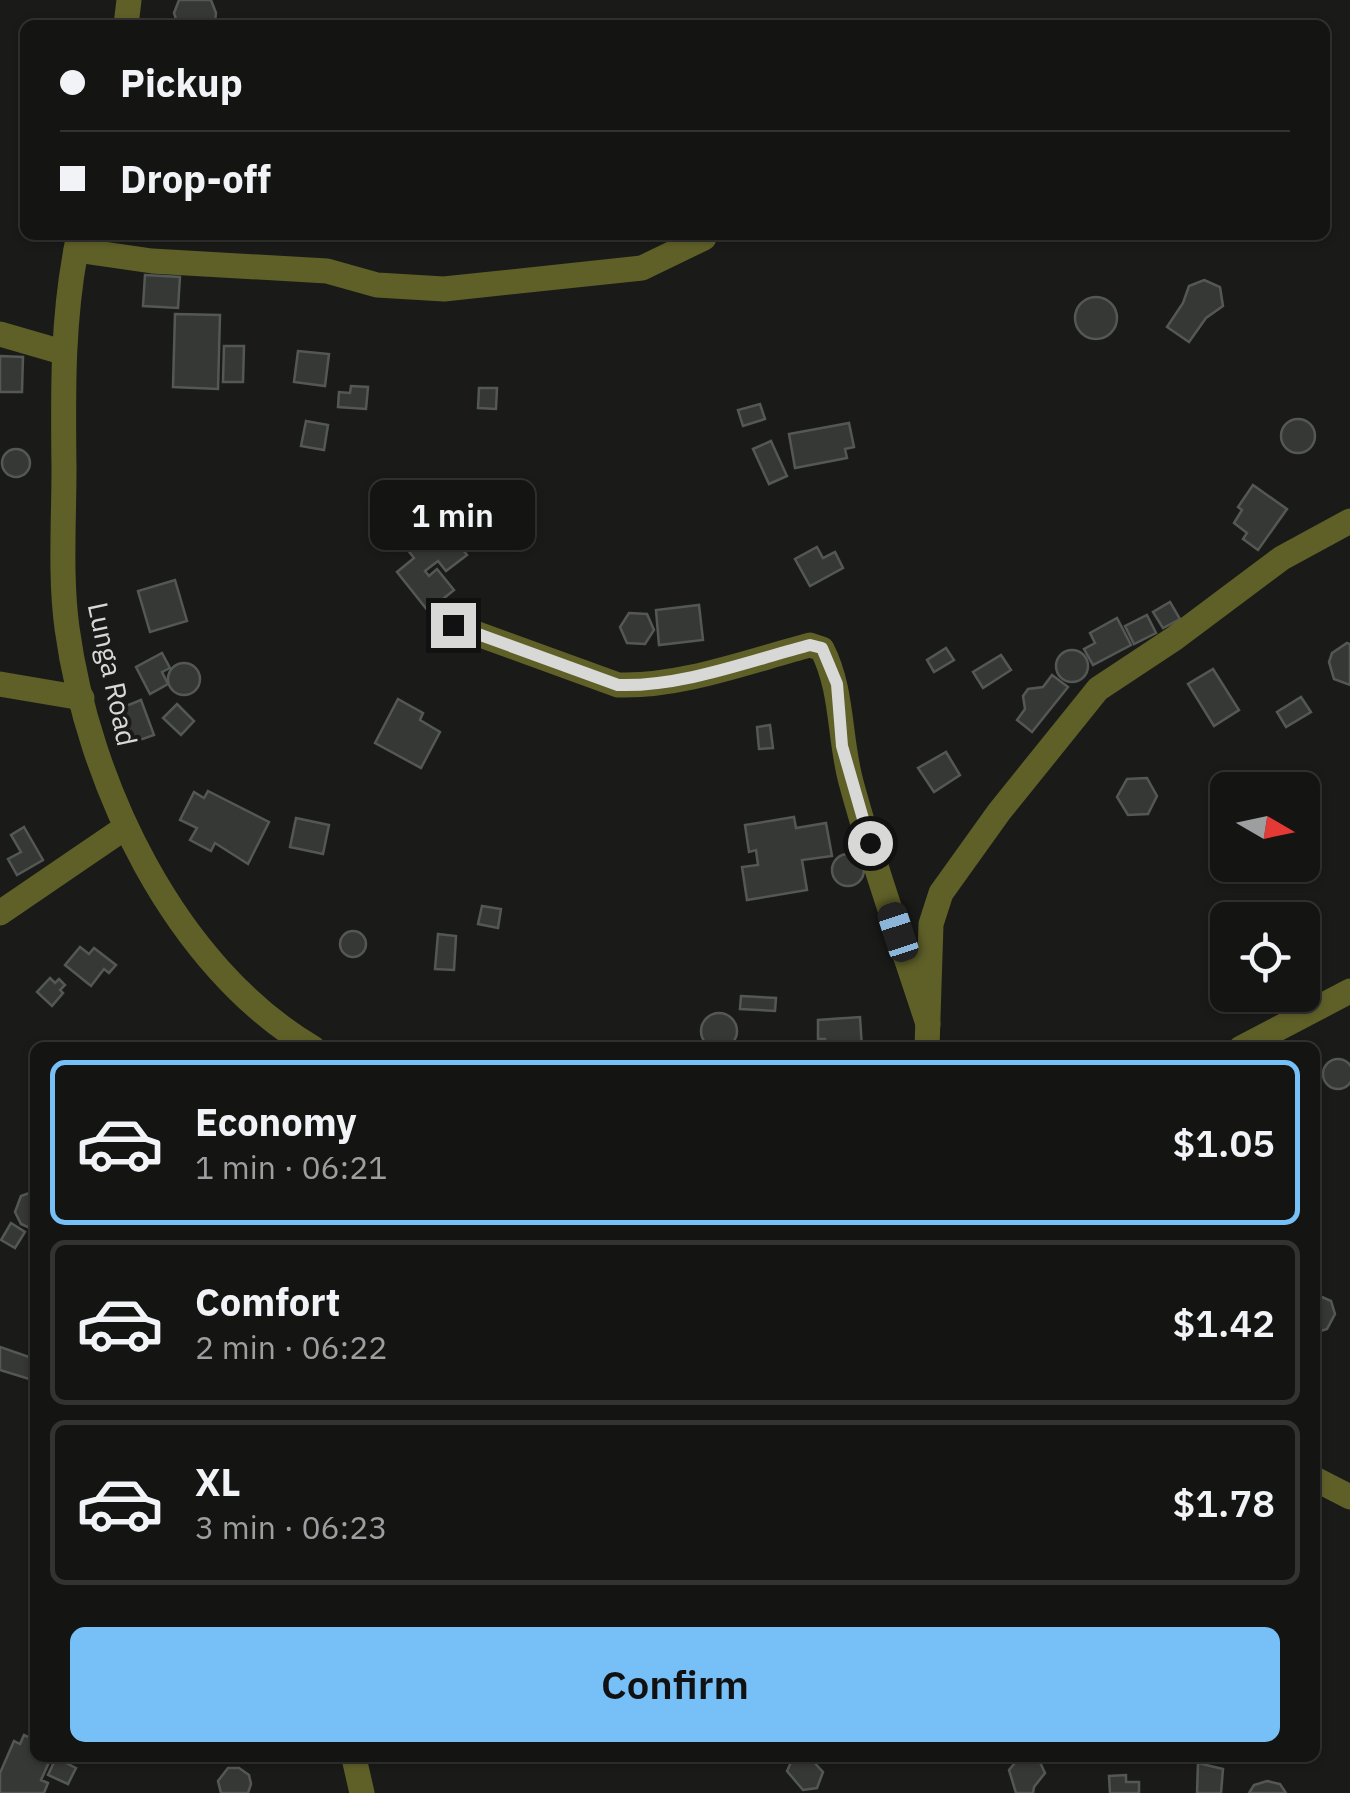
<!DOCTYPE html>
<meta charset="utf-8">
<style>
body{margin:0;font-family:"IBM Plex Sans",sans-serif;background:#212120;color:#f1f3f6;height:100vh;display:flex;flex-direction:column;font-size:38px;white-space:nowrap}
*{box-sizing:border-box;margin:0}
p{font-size:32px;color:#9d9e9f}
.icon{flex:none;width:55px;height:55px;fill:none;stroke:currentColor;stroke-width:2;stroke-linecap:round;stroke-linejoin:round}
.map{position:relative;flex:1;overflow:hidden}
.sheet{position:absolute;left:30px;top:1042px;width:1290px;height:720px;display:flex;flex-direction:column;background:#141412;border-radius:15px;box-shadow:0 2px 8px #0004,0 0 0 2px #333332}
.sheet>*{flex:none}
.banner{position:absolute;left:20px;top:20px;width:1310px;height:220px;border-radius:15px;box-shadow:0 2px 8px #0004,0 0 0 2px #333332;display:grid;align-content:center;height:220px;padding:0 40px;background:#141412}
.needle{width:65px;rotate:99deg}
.fabs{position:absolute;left:1210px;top:772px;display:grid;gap:20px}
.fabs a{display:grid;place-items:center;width:110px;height:110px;border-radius:15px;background:#141412;box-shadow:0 2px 8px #0004,0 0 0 2px #333332;font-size:50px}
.end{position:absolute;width:45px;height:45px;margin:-22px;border:12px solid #d8d9d7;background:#111;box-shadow:0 0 0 5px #111}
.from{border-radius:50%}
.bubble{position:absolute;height:70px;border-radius:15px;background:#141412;box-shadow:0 2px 8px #0004,0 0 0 2px #333332;font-size:32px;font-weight:600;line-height:70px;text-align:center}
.car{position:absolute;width:30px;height:60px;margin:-30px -15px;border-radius:12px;box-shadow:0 0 8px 2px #0007;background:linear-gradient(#222 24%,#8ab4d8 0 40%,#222 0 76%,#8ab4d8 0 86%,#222 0)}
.banner b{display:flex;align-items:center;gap:35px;height:95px;font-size:38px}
.banner b+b{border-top:2px solid #333332}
.banner i{width:25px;height:25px;background:#f1f3f6}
ul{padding:18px 0 0;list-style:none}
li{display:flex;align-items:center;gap:30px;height:165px;margin:0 20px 15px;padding:0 20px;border:5px solid #333332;border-radius:15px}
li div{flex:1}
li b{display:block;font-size:38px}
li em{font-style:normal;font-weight:600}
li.on{border-color:#77c0f7}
li>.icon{width:90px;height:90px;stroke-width:1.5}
.action{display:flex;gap:20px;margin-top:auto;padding:20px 40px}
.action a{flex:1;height:115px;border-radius:15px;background:#77c0f7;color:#111;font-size:40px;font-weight:600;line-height:115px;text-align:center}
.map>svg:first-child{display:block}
</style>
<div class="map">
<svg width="1350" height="1793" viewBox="0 0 1350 1793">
<rect width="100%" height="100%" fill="#1a1b18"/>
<g fill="#353835" stroke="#545855" stroke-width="2.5">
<path d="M179,0h32l5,13 -1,9 -3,3h-34l-4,-12z"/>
<path d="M145,275l35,2 -2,31 -35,-2z"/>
<path d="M1204,280l16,7 3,19 -17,12 -17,24 -22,-15 16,-24 6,-17z"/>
<circle cx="1096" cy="318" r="21"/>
<path d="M175,314l45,1 -2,74 -45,-2z"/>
<path d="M224,346h20l-1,36h-20z"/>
<path d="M298,351l31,3 -4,32 -31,-4z"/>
<path d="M0,356l23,1 -1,35h-22z"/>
<path d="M351,386l17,1 -2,22 -28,-2 1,-15 11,1z"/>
<path d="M479,388h18l-1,21 -18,-1z"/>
<path d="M760,404l5,15 -22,7 -5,-16z"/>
<circle cx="1298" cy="436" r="17"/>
<path d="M306,421l22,4 -4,25 -23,-4z"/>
<path d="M849,423l5,24 -9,2 2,9 -52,10 -6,-34z"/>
<path d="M771,441l16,35 -18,8 -16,-35z"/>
<circle cx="16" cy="463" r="14"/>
<path d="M1253,485l34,24 -29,41 -15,-11 4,-6 -13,-10 8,-13 -4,-3z"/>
<path d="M452,506l21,32 -12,9 6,8 -21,16 -8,-10 -13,10 4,5 8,-7 17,21 -26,21 -31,-39 17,-14 -10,-13 13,-10 -4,-6 19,-14 3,4z"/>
<path d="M403,513l10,13 -18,12 -9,-14z"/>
<path d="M817,547l6,11 12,-6 8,16 -33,18 -15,-27z"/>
<path d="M175,580l12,41 -37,11 -12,-41z"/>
<path d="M1170,602l10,17 -17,9 -10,-16z"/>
<path d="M699,605l4,35 -44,5 -3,-35z"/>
<path d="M629,613l18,1 7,16 -9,14 -18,-1 -7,-16z"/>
<path d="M1147,615l9,18 -22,11 -9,-18z"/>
<path d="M1117,618l14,27 -38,20 -9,-16 11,-6 -5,-10z"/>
<path d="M1347,643l3,1v41l-16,-6 -5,-17 3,-9z"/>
<path d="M946,648l8,12 -20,12 -7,-12z"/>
<circle cx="1072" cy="666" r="16"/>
<path d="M162,653l8,15 -8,4 6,12 -18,10 -14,-27z"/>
<path d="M1001,655l10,15 -28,18 -10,-16z"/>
<circle cx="184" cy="679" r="16"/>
<path d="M1213,669l26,41 -25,16 -26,-42z"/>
<path d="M1052,675l16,12 -36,45 -15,-12 8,-11 -2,-13 5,-7 15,-2z"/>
<path d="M1301,697l10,15 -25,15 -9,-15z"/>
<path d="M398,699l25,14 -3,7 20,12 -19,36 -46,-25z"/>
<path d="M141,700l13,35 -20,7 -13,-34z"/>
<path d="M177,704l17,17 -13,14 -18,-17z"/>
<path d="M770,725l3,23 -14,1 -2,-22z"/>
<path d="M946,752l14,23 -26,17 -16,-24z"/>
<path d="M1147,778l10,18 -9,18 -20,1 -11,-18 10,-18z"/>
<path d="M208,791l61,31 -21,42 -33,-21 -4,8 -21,-11 7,-12 -17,-8 14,-28 10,6z"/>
<path d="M794,817l2,11 30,-5 6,33 -30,4 5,30 -60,10 -5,-33 16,-2 -2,-15 -7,2 -4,-27z"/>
<path d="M296,818l33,7 -6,29 -33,-7z"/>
<path d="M24,827l19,33 -26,15 -9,-16 13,-7 -10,-17z"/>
<path d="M1302,852l3,12 -12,12h-9l-13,-11h31z"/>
<circle cx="848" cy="870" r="16"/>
<path d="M482,906l19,3 -3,19 -20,-4z"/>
<circle cx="353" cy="944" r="13"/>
<path d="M438,934l18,2 -2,34 -19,-1z"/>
<path d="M80,947l9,7 5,-6 22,17 -7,8 -5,-4 -13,17 -26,-21z"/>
<path d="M50,978l5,5 4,-4 6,6 -5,5 3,3 -11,13 -15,-14z"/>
<path d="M741,996l35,2 -1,13 -35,-2z"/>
<circle cx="719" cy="1031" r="18"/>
<path d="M860,1017l2,31h-36l-1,-9h-7v-19z"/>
<circle cx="1338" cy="1074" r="15"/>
<path d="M32,1192h3v36l-3,1 -11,-5 -6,-12 6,-16z"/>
<path d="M11,1223l14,9 -10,16 -14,-8z"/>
<path d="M1315,1294l16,7 4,13 -8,15 -12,4z"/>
<path d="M0,1347l35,12 -6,20 -29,-9z"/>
<path d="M24,1735l11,5v18h16l-10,22 7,3 -4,10h-44v-20l14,-32 6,3z"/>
<path d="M56,1758l20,10 -8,16 -20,-9z"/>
<path d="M793,1758h17l13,14 -6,16 -14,2 -16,-19z"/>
<path d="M1019,1758h19l7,15 -11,14 -1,6h-17l-7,-23z"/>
<path d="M1198,1763l25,6 -2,24h-24z"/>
<path d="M228,1768h11l10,7 2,9 -3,9h-27l-3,-12z"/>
<path d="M1126,1775v7h13v11h-29l-1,-17z"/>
<path d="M1267,1781l13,3 6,9h-37l5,-8z"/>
</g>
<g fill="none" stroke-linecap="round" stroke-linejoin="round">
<g stroke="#5f6028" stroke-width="25">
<path d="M76,250l76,11 175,10 50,14 67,4 198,-21 62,-30"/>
<path d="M0,334l62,18"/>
<path d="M453,625l165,60c63,2 131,-24 192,-40l12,4c21,41 17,89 29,133 22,82 51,162 77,242"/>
<path d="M0,684l82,14"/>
<path d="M0,913l126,-86"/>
<path d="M927,1048l4,-124 10,-31 58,-81 99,-123 77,-51 107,-80 68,-37"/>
<path d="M1241,1048l109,-57"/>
</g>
<g stroke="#5f6028" stroke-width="25">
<path d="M126,25l3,-25"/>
<path d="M79,235c-17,78 -16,155 -15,234 0,52 -4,108 3,159 21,155 107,338 246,420"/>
<path d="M1315,1479l35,18"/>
<path d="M354,1758l8,35"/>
</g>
</g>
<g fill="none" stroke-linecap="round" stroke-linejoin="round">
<path stroke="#d8d9d7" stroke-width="12" d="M453,625l165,60c64,2 131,-24 192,-40l12,3 15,36 5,62 28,97"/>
</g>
<g text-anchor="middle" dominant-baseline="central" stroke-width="8" stroke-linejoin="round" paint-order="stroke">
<g font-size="28" fill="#d8d9d7" stroke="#1a1b18">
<text transform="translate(113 674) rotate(78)">Lunga Road</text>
</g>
</g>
</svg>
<div class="fabs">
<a><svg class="needle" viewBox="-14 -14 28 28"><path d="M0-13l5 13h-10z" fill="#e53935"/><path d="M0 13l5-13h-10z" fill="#9d9e9f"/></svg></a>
<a><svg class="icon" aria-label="locate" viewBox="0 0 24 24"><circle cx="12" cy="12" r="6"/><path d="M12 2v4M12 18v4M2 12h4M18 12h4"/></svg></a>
</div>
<i class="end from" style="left:870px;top:843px"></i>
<i class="end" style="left:453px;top:625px"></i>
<div class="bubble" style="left:370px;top:480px;width:165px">1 min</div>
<i class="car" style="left:898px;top:932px;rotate:342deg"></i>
<div class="banner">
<b><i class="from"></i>Pickup</b>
<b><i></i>Drop-off</b>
</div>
<section class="sheet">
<ul>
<li class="on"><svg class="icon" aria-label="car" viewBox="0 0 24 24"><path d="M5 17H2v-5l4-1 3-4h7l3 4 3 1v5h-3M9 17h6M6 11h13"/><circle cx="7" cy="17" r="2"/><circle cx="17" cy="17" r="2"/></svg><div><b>Economy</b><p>1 min · 06:21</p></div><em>$1.05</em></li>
<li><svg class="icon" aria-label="car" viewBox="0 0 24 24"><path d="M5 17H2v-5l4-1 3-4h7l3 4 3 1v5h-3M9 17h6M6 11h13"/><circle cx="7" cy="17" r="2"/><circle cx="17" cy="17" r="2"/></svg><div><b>Comfort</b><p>2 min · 06:22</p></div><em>$1.42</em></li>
<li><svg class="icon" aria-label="car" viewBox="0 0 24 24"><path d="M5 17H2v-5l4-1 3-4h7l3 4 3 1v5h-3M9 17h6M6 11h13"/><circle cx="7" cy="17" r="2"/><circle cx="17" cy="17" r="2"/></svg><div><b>XL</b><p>3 min · 06:23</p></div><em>$1.78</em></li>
</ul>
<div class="action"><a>Confirm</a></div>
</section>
</div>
